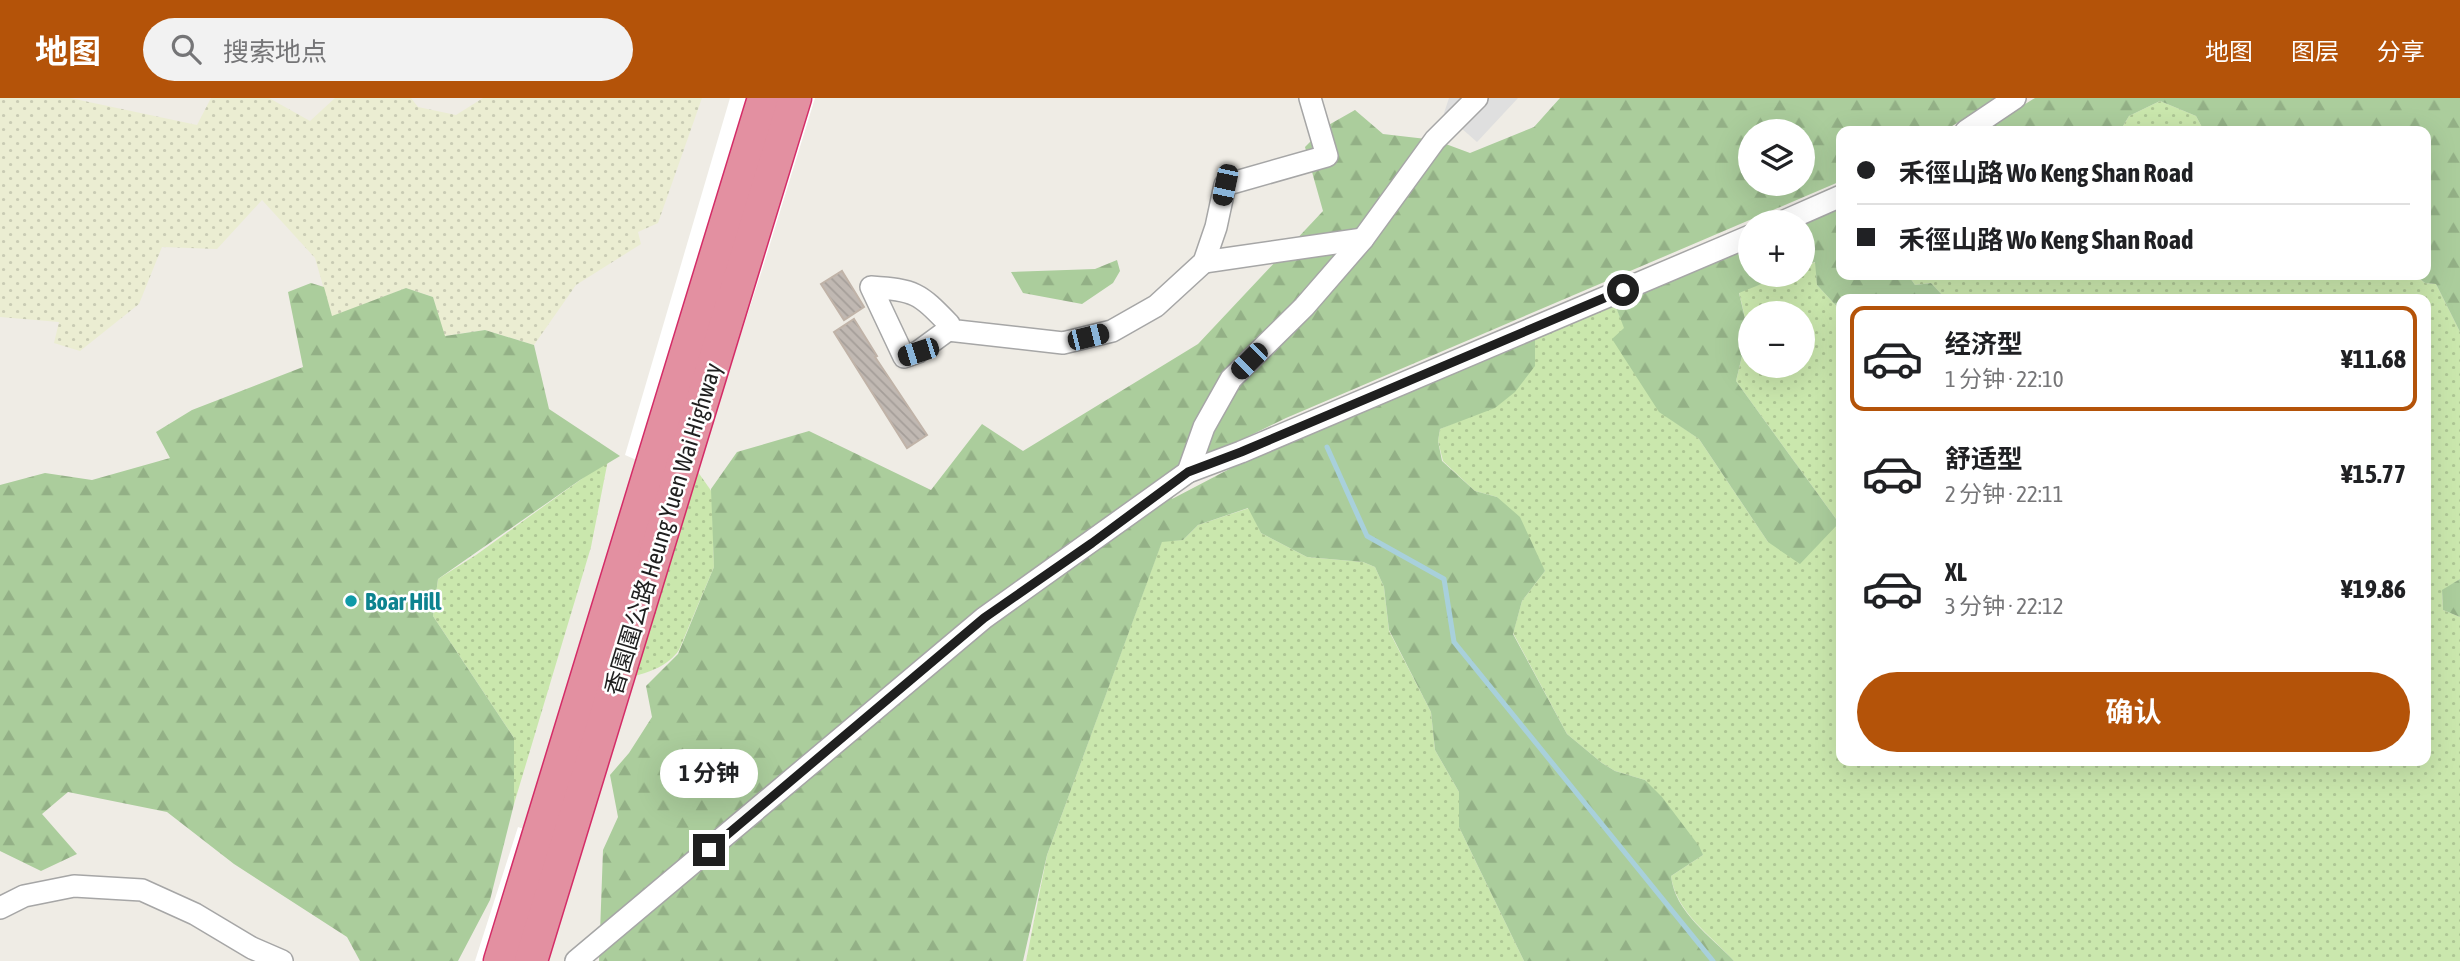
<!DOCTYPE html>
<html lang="zh">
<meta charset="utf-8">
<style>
body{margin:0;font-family:"Asap Condensed","Noto Sans SC",sans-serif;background:#f2f2f2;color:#202124;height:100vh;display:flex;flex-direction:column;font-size:26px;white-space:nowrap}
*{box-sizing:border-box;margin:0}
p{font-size:23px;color:#757577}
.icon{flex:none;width:38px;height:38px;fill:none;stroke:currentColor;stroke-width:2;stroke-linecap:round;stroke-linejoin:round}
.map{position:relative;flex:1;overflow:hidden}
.side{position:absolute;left:1836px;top:196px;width:595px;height:472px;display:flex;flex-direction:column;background:#fff;border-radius:14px;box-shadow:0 7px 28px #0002}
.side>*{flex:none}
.hud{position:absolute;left:1836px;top:28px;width:595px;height:154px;border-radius:14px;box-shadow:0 7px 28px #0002;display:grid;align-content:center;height:154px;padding:0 21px;background:#fff}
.tools{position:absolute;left:1738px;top:21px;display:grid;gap:14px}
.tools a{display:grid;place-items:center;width:77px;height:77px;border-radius:50%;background:#fff;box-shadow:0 7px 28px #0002;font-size:35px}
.end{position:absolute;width:32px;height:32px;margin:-16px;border:9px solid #1f1f1f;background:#fff;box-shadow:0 0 0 4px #fff}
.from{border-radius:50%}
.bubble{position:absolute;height:49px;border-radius:24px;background:#fff;box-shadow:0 7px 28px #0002;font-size:23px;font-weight:700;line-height:49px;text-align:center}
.car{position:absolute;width:21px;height:42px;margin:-21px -10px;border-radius:9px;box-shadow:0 0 5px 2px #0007;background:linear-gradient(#222 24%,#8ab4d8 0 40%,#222 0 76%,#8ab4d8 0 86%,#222 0)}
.hud b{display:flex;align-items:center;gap:24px;height:66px;font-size:26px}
.hud b+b{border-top:2px solid #e0e0e0}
.hud i{width:18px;height:18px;background:#202124}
ul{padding:12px 0 0;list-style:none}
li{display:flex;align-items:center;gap:21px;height:105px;margin:0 14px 10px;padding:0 7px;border:4px solid transparent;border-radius:14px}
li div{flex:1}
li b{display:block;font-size:26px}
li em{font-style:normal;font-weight:700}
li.on{border-color:#b45309}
li>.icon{width:63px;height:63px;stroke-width:1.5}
.cta{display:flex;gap:14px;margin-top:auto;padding:14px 21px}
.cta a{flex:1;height:80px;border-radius:42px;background:#b45309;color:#fff;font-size:28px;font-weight:700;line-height:80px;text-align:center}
header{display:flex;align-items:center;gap:42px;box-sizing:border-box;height:98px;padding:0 35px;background:#b45309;color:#fff}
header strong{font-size:33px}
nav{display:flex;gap:38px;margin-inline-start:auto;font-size:24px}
.search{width:490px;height:63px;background:#f2f2f2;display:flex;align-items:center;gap:18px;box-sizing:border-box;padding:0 24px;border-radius:38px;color:#757577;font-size:26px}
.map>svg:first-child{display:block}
</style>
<header>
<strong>地图</strong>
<div class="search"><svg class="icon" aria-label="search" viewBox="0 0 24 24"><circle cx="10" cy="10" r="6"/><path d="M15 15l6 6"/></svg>搜索地点</div>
<nav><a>地图</a><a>图层</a><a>分享</a></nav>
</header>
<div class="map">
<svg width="2460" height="863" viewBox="0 0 2460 863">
<defs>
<pattern id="farmland-dots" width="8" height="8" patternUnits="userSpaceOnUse" patternTransform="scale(1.75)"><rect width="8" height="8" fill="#ebedd2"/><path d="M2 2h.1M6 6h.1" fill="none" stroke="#c9cbb4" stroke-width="1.8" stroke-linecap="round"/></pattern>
<pattern id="grass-dots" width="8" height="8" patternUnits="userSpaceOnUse" patternTransform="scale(1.75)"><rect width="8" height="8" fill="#cae7ad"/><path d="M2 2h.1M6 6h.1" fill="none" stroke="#adc694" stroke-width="1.8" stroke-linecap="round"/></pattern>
<pattern id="forest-firs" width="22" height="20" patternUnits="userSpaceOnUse" patternTransform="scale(1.75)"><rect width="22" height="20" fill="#abcd9c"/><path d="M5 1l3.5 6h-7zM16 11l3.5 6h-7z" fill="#93b086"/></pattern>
<pattern id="building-back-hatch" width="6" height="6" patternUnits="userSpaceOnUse" patternTransform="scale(1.75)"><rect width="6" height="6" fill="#c0b8b2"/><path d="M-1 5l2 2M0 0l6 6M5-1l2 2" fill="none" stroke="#a59e99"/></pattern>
</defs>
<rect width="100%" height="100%" fill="#efece5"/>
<path fill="url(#farmland-dots)" d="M0,0h70l127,27 14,-27h58l41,23 25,-23h76l7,9 38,8 27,-17h219l-44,125 -20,9 3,12 -65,41 -42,60 -49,-15 -41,6 -11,-39 -27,-9 -74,29 -17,-59 -53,-58 -45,49 -55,-2 -23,57 -59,47 -26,-8 5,-21 -59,-5z"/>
<g fill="url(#grass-dots)" fill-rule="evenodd">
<path d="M2160,3l36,15 8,15h-84l9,-15z"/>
<path d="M1816,164l1,23 24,26v450h585v-462h-480l-15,-16 -16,2 -7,-10h507l10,8 11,1 24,48v247l-18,12 1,19 17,7v344h-726c-23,-26 -58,-48 -63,-85l32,-21 -58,-75 -30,-9 -13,-8 -35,-29 -54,-101 9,-32 23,-30 -48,-74 -22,-6 -32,-30 -5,-20 2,-12 19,-8 76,-85 79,-34 45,109 40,28 69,103 71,-19 -103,-142 12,-50 -9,-39 45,-17h18l1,-8zM1750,215h52v53h-52z"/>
<path d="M608,362l-17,87 -77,257v-66l-81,-122 5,-37 38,-24z"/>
<path d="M693,367l19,27 2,75 -35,83c-11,16 -29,22 -48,27z"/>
<path d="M1249,410l12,25 46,24 56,5 12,5 9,20 5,44 42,81 4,38 24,42v35l65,134h-498l21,-106 115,-314 21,-1 15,-15z"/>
</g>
<g fill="url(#forest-firs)" fill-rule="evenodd">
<path d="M1560,0h438l-54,33h-103v50l-555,237 -45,22 -53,32 -16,27 86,-45 277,-118v30l-20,26 -20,16 -55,21 -2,12 4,20 33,30 22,6 23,20 25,54 -23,30 -9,33 54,100 35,29 13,8 30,9 17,17 37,49 4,9 -32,21c4,37 40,60 63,85h-210l-65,-134v-35l-24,-42 -4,-38 -42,-82 -5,-43 -9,-20 -12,-5 -56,-5 -46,-24 -13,-25 -50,17 -15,15 -21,2 -115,313 -24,106h-424l4,-111 15,-33 -8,-42 19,-22 23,-36 -6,-31 32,-32 36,-87 -3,-78 26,-37 72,-21 122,59 51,-66 41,27 175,-107 125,-133 -18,-64 20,-20 30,-17 28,24 52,6 35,13 64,-26zM1750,33h52v53h-52z"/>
<path d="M2035,0h425v234l-24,-48 -11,-1 -10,-8h11v-144h-222l-8,-15 -36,-15 -31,15 -9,15h-138z"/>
<path d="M1841,108v69h67l7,10 16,-2 15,16h-105v12l-24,-26 -2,-23 -12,5 -1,-45z"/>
<path d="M1750,146v31h34l-45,18 9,38 -12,50 103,142 -39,41 -32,-22 -69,-103 -40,-27 -47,-73 12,-11 -10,-26z"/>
<path d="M1117,162l3,11 -7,12 -31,21 -59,-11 -12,-21 84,-3z"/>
<path d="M311,185l13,4 8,29 74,-28 27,9 12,39 40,-6 49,15 15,64 71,47 -40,24 -142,99 -5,37 81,122v66l-24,96 -32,61h-98l-13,-24 -113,-73 -67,-52 -99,-20 -26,22 35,40 -36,17 -41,-20v-366l45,-12 47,7 78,-22 -14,-26 36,-22 111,-43 -15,-75z"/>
<path d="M2460,481v38l-17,-7 -1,-20z"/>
</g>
<path fill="#dfdfdf" d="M1449,0h69l-41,44 -33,-29z"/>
<g fill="#fff">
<path d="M730,0h85l-53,172 -70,214 -67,-29z"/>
<path d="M518,729l31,10 -39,124h-35z"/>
</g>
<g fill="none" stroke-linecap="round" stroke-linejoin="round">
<path stroke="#a8d0db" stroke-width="5" d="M1327,349l40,89 77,43 10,63 259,319"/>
</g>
<g fill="url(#building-back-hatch)" stroke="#c0b3a8" stroke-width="2">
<path d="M842,173l22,36 -20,13 -23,-36z"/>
<path d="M854,221l23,37 -2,1 52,78 -20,13 -73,-116z"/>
</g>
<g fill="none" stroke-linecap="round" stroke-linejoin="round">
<g stroke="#a6a6a6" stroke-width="24">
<g id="minor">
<path d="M1966,33l49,-33"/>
<path d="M1782,124l59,-26"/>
<path d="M1204,164l159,-23"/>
<path d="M948,232l1,-6c-30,-31 -34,-34 -78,-37l33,70 14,-5 30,-22 115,13 49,-12 44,-25 48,-44 12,-35 9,-42 102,-29 -17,-58"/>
<path d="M1188,374l16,-45 27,-48 73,-72 59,-68 72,-99 42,-42"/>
<path d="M0,810l24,-12 50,-10 68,4 53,24 57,34 30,13"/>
<path d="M576,863l408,-343 204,-146 53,-20 509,-216"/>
</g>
</g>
<g stroke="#d42c67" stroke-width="35">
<g id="highway">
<path d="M500,863l264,-863"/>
<path d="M531,863l264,-863"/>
</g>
</g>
<use href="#minor" stroke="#fff" stroke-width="21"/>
<use href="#highway" stroke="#e390a1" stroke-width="32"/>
</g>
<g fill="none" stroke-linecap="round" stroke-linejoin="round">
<path stroke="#1f1f1f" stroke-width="9" d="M709,752l275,-232 108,-75 96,-71 53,-20 382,-162"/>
</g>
<circle fill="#0f9aa8" stroke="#fff" stroke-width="2.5" cx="351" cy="503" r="7"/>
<g text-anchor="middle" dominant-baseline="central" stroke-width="5" stroke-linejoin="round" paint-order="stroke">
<g font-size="24" fill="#1f1f1f" stroke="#fff">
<text transform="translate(663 431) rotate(-73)">香園圍公路 Heung Yuen Wai Highway</text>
</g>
<g font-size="24" font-weight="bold" fill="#0d838f" stroke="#fff" text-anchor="start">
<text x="365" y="503">Boar Hill</text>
</g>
</g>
</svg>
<div class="tools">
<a><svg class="icon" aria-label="layers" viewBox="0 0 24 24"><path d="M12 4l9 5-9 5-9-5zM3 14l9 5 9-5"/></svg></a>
<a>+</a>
<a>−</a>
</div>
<i class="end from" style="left:1623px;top:192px"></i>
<i class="end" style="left:709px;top:752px"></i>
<div class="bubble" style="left:660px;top:651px;width:98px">1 分钟</div>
<i class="car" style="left:1225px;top:87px;rotate:192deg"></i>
<i class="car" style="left:1088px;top:239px;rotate:76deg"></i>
<i class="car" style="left:918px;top:254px;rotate:252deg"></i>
<i class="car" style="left:1249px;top:263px;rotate:225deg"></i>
<div class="hud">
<b><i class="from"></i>禾徑山路 Wo Keng Shan Road</b>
<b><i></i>禾徑山路 Wo Keng Shan Road</b>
</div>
<section class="side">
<ul>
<li class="on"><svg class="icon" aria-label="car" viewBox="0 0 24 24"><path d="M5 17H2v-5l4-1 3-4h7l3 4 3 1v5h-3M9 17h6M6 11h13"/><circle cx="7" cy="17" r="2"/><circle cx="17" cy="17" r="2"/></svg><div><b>经济型</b><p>1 分钟 · 22:10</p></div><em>¥11.68</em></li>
<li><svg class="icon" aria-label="car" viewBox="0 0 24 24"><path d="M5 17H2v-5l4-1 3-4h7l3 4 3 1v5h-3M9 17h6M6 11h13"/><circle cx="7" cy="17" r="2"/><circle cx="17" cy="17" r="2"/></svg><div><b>舒适型</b><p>2 分钟 · 22:11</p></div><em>¥15.77</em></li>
<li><svg class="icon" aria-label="car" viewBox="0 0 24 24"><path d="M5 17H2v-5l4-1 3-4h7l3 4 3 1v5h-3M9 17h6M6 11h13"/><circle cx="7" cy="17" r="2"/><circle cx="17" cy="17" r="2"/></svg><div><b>XL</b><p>3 分钟 · 22:12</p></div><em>¥19.86</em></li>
</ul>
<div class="cta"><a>确认</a></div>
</section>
</div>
